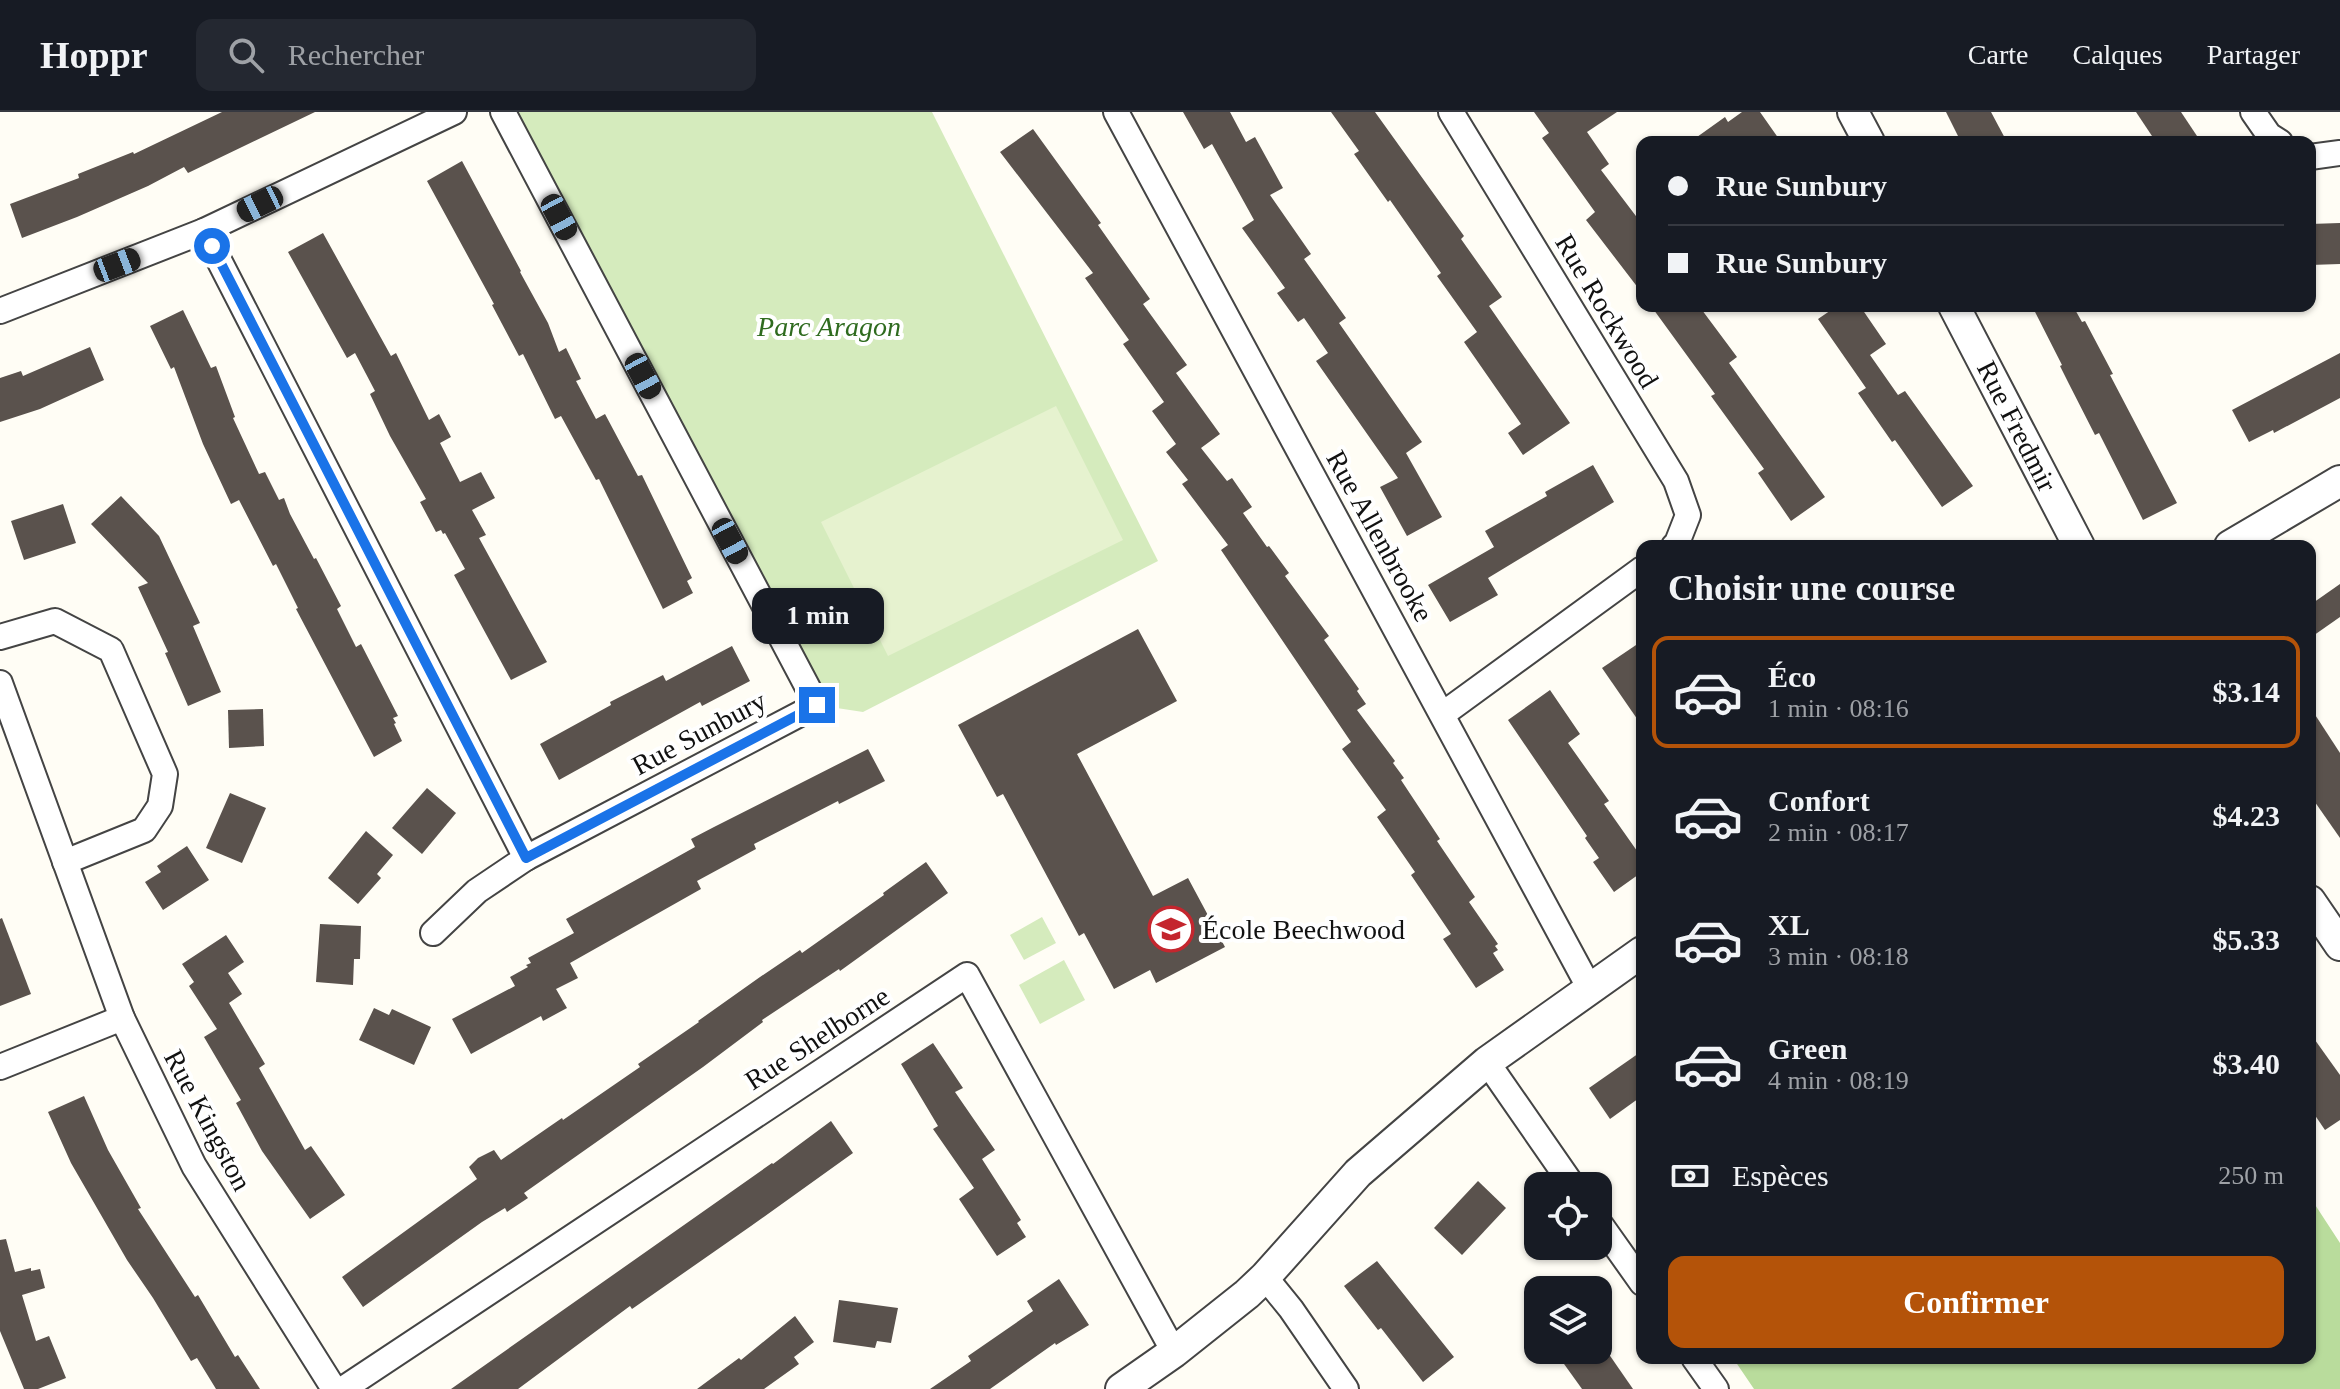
<!DOCTYPE html>
<html lang="fr">
<meta charset="utf-8">
<style>
body{margin:0;font-family:Georgia,serif;background:#242831;color:#f1f3f6;height:100vh;display:flex;flex-direction:column;font-size:30px;white-space:nowrap}
*{box-sizing:border-box;margin:0}
p{font-size:26px;color:#9ea1a6}
.icon{flex:none;width:44px;height:44px;fill:none;stroke:currentColor;stroke-width:2;stroke-linecap:round;stroke-linejoin:round}
.map{position:relative;flex:1;overflow:hidden}
.panel{position:absolute;left:1636px;top:428px;width:680px;height:824px;display:flex;flex-direction:column;background:#171b24;border-radius:16px;box-shadow:0 2px 6px #0004}
.panel>*{flex:none}
.guide{position:absolute;left:1636px;top:24px;width:680px;height:176px;border-radius:16px;box-shadow:0 2px 6px #0004;display:grid;align-content:center;height:176px;padding:0 32px;background:#171b24}
.buttons{position:absolute;left:1524px;top:1060px;display:grid;gap:16px}
.buttons a{display:grid;place-items:center;width:88px;height:88px;border-radius:16px;background:#171b24;box-shadow:0 2px 6px #0004;font-size:40px}
.end{position:absolute;width:36px;height:36px;margin:-18px;border:10px solid #1a73e8;background:#fff;box-shadow:0 0 0 4px #fff}
.from{border-radius:50%}
.bubble{position:absolute;height:56px;border-radius:16px;background:#171b24;box-shadow:0 2px 6px #0004;font-size:26px;font-weight:600;line-height:56px;text-align:center}
.car{position:absolute;width:24px;height:48px;margin:-24px -12px;border-radius:10px;box-shadow:0 0 6px 2px #0007;background:linear-gradient(#222 24%,#8ab4d8 0 40%,#222 0 76%,#8ab4d8 0 86%,#222 0)}
.guide b{display:flex;align-items:center;gap:28px;height:76px;font-size:30px}
.guide b+b{border-top:2px solid #363941}
.guide i{width:20px;height:20px;background:#f1f3f6}
ul{padding:0;list-style:none}
li{display:flex;align-items:center;gap:24px;height:112px;margin:0 16px 12px;padding:0 16px;border:4px solid transparent;border-radius:16px}
li div{flex:1}
li b{display:block;font-size:30px}
li em{font-style:normal;font-weight:600}
li.active{border-color:#b45309}
li>.icon{width:72px;height:72px;stroke-width:1.5}
h2{padding:0 32px;font-size:36px;line-height:96px}
.pay{display:flex;align-items:center;gap:20px;height:88px;padding:0 32px;font-size:30px}
.pay p{margin-inline-start:auto}
.action{display:flex;gap:16px;margin-top:auto;padding:16px 32px}
.action a{flex:1;height:92px;border-radius:16px;background:#b45309;color:#fff;font-size:32px;font-weight:600;line-height:92px;text-align:center}
header{display:flex;align-items:center;gap:48px;box-sizing:border-box;height:112px;padding:0 40px;background:#171b24;border-bottom:2px solid #363941}
header strong{font-size:38px}
nav{display:flex;gap:44px;margin-inline-start:auto;font-size:28px}
.search{width:560px;height:72px;background:#242831;display:flex;align-items:center;gap:20px;box-sizing:border-box;padding:0 28px;border-radius:16px;color:#9ea1a6;font-size:30px}
.map>svg:first-child{display:block}
</style>
<header>
<strong>Hoppr</strong>
<div class="search"><svg class="icon" aria-label="search" viewBox="0 0 24 24"><circle cx="10" cy="10" r="6"/><path d="M15 15l6 6"/></svg>Rechercher</div>
<nav><a>Carte</a><a>Calques</a><a>Partager</a></nav>
</header>
<div class="map">
<svg width="2340" height="1277" viewBox="0 0 2340 1277">
<rect width="100%" height="100%" fill="#fffdf5"/>
<g fill="#d5ebbd">
<path d="M503,0h429l226,449 -295,151 -46,-7z"/>
<path d="M1042,805l14,26 -32,17 -14,-25z"/>
<path d="M1064,848l21,40 -45,24 -21,-39z"/>
</g>
<path fill="#b9dc9c" d="M2310,1085l30,46v146h-586l-21,-31h577z"/>
<path fill="#e6f2cf" d="M1056,294l67,134 -235,116 -67,-134z"/>
<g fill="#5a524d">
<path d="M222,0h93l-127,61 -4,-6 -36,19 -71,31 -55,21 -12,-34 69,-26 -1,-4 55,-22 1,2z"/>
<path d="M1183,0h47l16,30 9,-5 28,51 -13,7 41,59 -7,5 42,59 -7,5 83,119 -16,11 36,64 -35,19 -27,-49 18,-9 -82,-117 12,-8 -24,-35 -6,4 -21,-29 8,-5 -43,-60 12,-8 -42,-76 -8,5z"/>
<path d="M1331,0h44l89,124 -3,3 41,58 -13,9 81,117 -47,32 -15,-22 13,-9 -57,-82 13,-10 -40,-56 4,-3 -51,-73 -2,2 -34,-48 5,-3z"/>
<path d="M1534,0h83l-30,20 22,32 -8,6 41,54v69l-56,-73 9,-8 -53,-74 7,-5z"/>
<path d="M1742,0h18l21,30h-91l35,-25 3,5z"/>
<path d="M1946,0h45l16,30h-46z"/>
<path d="M2136,0h45l20,30h-45z"/>
<path d="M1033,17l68,94 -3,2 52,74 -7,5 44,61 -11,8 44,61 -19,14 26,33 5,-3 20,29 -9,6 24,34 2,-1 20,27 -4,3 44,60 -5,4 35,49 -2,2 9,13 -9,6 38,51 -2,2 11,15 -3,2 39,59 -3,2 38,56 -6,5 29,42 -3,2 3,4 -5,3 11,17 -28,18 -33,-49 8,-5 -40,-59 4,-3 -38,-55 9,-7 -44,-61 9,-7 -130,-192 7,-5 -46,-61 6,-4 -22,-28 10,-8 -24,-33 12,-9 -41,-58 6,-4 -44,-62 8,-5 -93,-121z"/>
<path d="M462,49l59,110 -1,1 28,51 11,29 7,-4 15,31 -5,2 20,38 9,-5 33,62 4,-1 50,103 -5,3 6,12 -30,16 -64,-130 -3,1 -35,-64 -6,3 -32,-65 -4,2 -27,-51 2,-1 -67,-123z"/>
<path d="M2340,111v41l-30,1v-41z"/>
<path d="M323,121l68,123 5,-3 33,67 10,-6 12,23 -11,6 20,39 21,-10 14,26 -23,12 14,25 -7,3 68,124 -36,18 -57,-105 11,-6 -20,-36 -2,1 -2,-4 -5,2 -16,-30 6,-3 -36,-63 -20,-42 5,-3 -20,-38 -8,5 -59,-106z"/>
<path d="M1651,194h48l38,51 -8,6 96,134 -34,24 -33,-48 6,-4 -53,-73 4,-2z"/>
<path d="M1837,194h23l26,38 -16,11 28,40 7,-4 68,95 -31,21 -47,-67 -3,2 -34,-49 8,-5 -48,-69z"/>
<path d="M2032,194h41l9,16 3,-1 28,53 -3,1 67,128 -34,17 -44,-87 -4,2 -26,-51 -9,-18 2,-1z"/>
<path d="M183,198l28,58 5,-2 19,51 -2,1 26,56 6,-2 14,28 5,-2 6,16 24,45 2,-1 25,48 -4,3 19,38 5,-3 37,72 -5,2 3,5 -2,1 8,17 -28,16 -78,-148 2,-1 -22,-44 -3,2 -34,-66 -8,4 -28,-60 -29,-77 -3,2 -21,-43z"/>
<path d="M90,235l14,33 -64,29 -40,13v-44l21,-7 2,5z"/>
<path d="M2340,241v45l-66,35 -1,-3 -24,12 -17,-32z"/>
<path d="M1593,353l21,37 -126,76 10,17 -48,27 -22,-37 66,-38 -9,-16 62,-35 -2,-4z"/>
<path d="M121,384l38,40 41,87 -7,3 28,66 -33,14 -23,-53 3,-1 -30,-65 10,-4 -57,-59z"/>
<path d="M63,392l13,39 -52,17 -13,-39z"/>
<path d="M2340,472v33l-30,21v-33z"/>
<path d="M1138,517l39,72 -100,53 76,142 35,-18 37,69 -69,36 -6,-13 -36,19 -30,-56 -5,3 -76,-142 -6,3 -39,-72z"/>
<path d="M1642,529v85l-40,-58z"/>
<path d="M732,534l18,35 -48,25 -2,-4 -141,78 -19,-36 71,-39 -1,-3 53,-27 3,6z"/>
<path d="M1550,578l30,44 -12,9 41,58 -5,3 38,54v14l-28,20 -21,-30 6,-4 -14,-20 2,-2 -79,-116z"/>
<path d="M2310,595l30,46v85l-30,-43z"/>
<path d="M263,597l1,37 -35,2 -1,-38z"/>
<path d="M868,637l17,32 -46,23 -1,-3 -84,43 2,5 -59,32 4,8 -131,74 8,15 -22,11 11,19 -24,13 -2,-5 -70,38 -19,-35 63,-33 -5,-9 18,-10 -2,-2 5,-2 -3,-5 46,-25 -8,-14 129,-72 -4,-8 23,-12z"/>
<path d="M427,676l29,25 -34,41 -30,-26z"/>
<path d="M230,681l36,15 -24,55 -36,-15z"/>
<path d="M366,719l27,24 -16,19 4,4 -23,26 -30,-26z"/>
<path d="M187,734l22,34 -46,30 -18,-28 16,-10 -4,-6z"/>
<path d="M926,750l22,31 -108,78 -1,-2 -77,51 1,2 -60,45 -179,126 4,5 -21,14 -2,-4 -23,14 -119,85 -21,-30 135,-98 -8,-12 9,-9 16,-8 7,10 61,-42 1,2 77,-53 -2,-3 61,-42 -1,-1 62,-44 40,-27 2,3 82,-58 -1,-2z"/>
<path d="M2,806l29,76 -31,12v-87z"/>
<path d="M320,812l41,2 -1,33h-6l-1,26 -37,-3z"/>
<path d="M226,823l18,27 -16,11 14,21 -13,9 36,61 -6,4 46,82 6,-4 34,49 -35,24 -48,-68 -26,-48 5,-3 -37,-63 13,-8 -28,-43 5,-4 -12,-18z"/>
<path d="M374,896l15,7 3,-6 39,18 -17,38 -55,-25z"/>
<path d="M2310,921l30,42v45l-15,10 -15,-22z"/>
<path d="M933,931l30,45 -8,4 40,58 -13,9 39,61 -4,3 9,14 -29,19 -38,-57 15,-11 -41,-59 5,-3 -37,-62z"/>
<path d="M1642,939v45l-32,23 -21,-31z"/>
<path d="M84,984l24,54 33,58 -3,1 57,88 3,-2 37,62 3,-2 22,34h-44l-19,-31 -6,3 -38,-63 -26,-38 -56,-97 -23,-51z"/>
<path d="M831,1009l22,32 -102,73 -119,83 -2,-3 -112,83h-67l321,-226 1,1z"/>
<path d="M1478,1069l28,27 -44,47 -28,-27z"/>
<path d="M6,1127l9,33 16,-4v3l9,-2 5,19 -23,7 14,46 13,-5 17,42 -28,11h-14l-24,-58v-91z"/>
<path d="M1377,1149l77,96 -31,25 -42,-54 -3,2 -34,-44z"/>
<path d="M1059,1167l30,46 -33,20 -1,-2 -65,46h-60l41,-28 -3,-5 65,-45 -6,-10z"/>
<path d="M839,1188l59,8 -7,35 -14,-2 -2,7 -42,-6z"/>
<path d="M795,1204l19,26 -20,15 5,7 -35,25h-67l42,-31 2,2z"/>
<path d="M1554,1238h52l27,39h-51z"/>
</g>
<g fill="none" stroke-linecap="round" stroke-linejoin="round">
<g stroke="#444" stroke-width="28">
<g id="minor">
<path d="M1116,0l474,877"/>
<path d="M1451,0l225,369 12,34 -11,28 -3,3"/>
<path d="M2253,0l16,23 11,7"/>
<path d="M2310,45l30,-4"/>
<path d="M204,119l322,627"/>
<path d="M0,199l204,-80 250,-119"/>
<path d="M0,525l55,-16 56,29 54,124 -5,32 -16,24 -79,32"/>
<path d="M0,571l122,335 72,148 140,223"/>
<path d="M1443,602l199,-145"/>
<path d="M433,821l44,-42 49,-33 291,-153 -314,-593"/>
<path d="M1487,950l86,124"/>
<path d="M0,955l122,-49"/>
<path d="M1598,1109l44,62"/>
<path d="M1265,1165l26,32 55,80"/>
<path d="M1694,1246l22,31"/>
<path d="M343,1277l624,-414 207,377"/>
</g>
</g>
<g stroke="#444" stroke-width="34">
<g id="tertiary">
<path d="M1853,0l16,30"/>
<path d="M1954,194l125,240"/>
<path d="M2230,434l110,-65"/>
<path d="M2310,789l30,44"/>
<path d="M1121,1277l53,-37 73,-58 18,-17 93,-104 129,-111 155,-110"/>
</g>
</g>
<use href="#minor" stroke="#fff" stroke-width="24"/>
<use href="#tertiary" stroke="#fff" stroke-width="30"/>
</g>
<g fill="none" stroke-linecap="round" stroke-linejoin="round">
<path stroke="#1a73e8" stroke-width="10" d="M212,134l314,612 291,-153"/>
</g>
<defs>
<g id="school-ring" transform="scale(2.3)"><circle r="9.5" fill="#fff" stroke="#c4262e" stroke-width="1.5"/><path d="M0-5L7-2L0 1L-7-2ZM-4 1L0 2.5L4 1V4Q0 6-4 4Z" fill="#c4262e"/></g>
</defs>
<g fill-rule="evenodd">
<use href="#school-ring" x="1171" y="817"/>
</g>
<g text-anchor="middle" dominant-baseline="central" stroke-width="8" stroke-linejoin="round" paint-order="stroke">
<g font-size="28" fill="#111" stroke="#fff">
<text transform="translate(1607 199) rotate(59)">Rue Rockwood</text>
<text transform="translate(2017 314) rotate(63)">Rue Fredmir</text>
<text transform="translate(1380 424) rotate(61)">Rue Allenbrooke</text>
<text transform="translate(699 621) rotate(-28)">Rue Sunbury</text>
<text transform="translate(817 926) rotate(-33)">Rue Shelborne</text>
<text transform="translate(208 1008) rotate(62)">Rue Kingston</text>
</g>
<g font-size="28" font-style="italic" fill="#2f6b1f" stroke="#fff">
<text x="829" y="214">Parc Aragon</text>
</g>
<g font-size="28" fill="#111" stroke="#fff" text-anchor="start">
<text x="1202" y="817">École Beechwood</text>
</g>
</g>
</svg>
<div class="buttons">
<a><svg class="icon" aria-label="locate" viewBox="0 0 24 24"><circle cx="12" cy="12" r="6"/><path d="M12 2v4M12 18v4M2 12h4M18 12h4"/></svg></a>
<a><svg class="icon" aria-label="layers" viewBox="0 0 24 24"><path d="M12 4l9 5-9 5-9-5zM3 14l9 5 9-5"/></svg></a>
</div>
<i class="end from" style="left:212px;top:134px"></i>
<i class="end" style="left:817px;top:593px"></i>
<div class="bubble" style="left:752px;top:476px;width:132px">1 min</div>
<i class="car" style="left:260px;top:92px;rotate:244deg"></i>
<i class="car" style="left:559px;top:105px;rotate:152deg"></i>
<i class="car" style="left:117px;top:153px;rotate:69deg"></i>
<i class="car" style="left:643px;top:264px;rotate:152deg"></i>
<i class="car" style="left:730px;top:429px;rotate:152deg"></i>
<div class="guide">
<b><i class="from"></i>Rue Sunbury</b>
<b><i></i>Rue Sunbury</b>
</div>
<section class="panel">
<h2>Choisir une course</h2>
<ul>
<li class="active"><svg class="icon" aria-label="car" viewBox="0 0 24 24"><path d="M5 17H2v-5l4-1 3-4h7l3 4 3 1v5h-3M9 17h6M6 11h13"/><circle cx="7" cy="17" r="2"/><circle cx="17" cy="17" r="2"/></svg><div><b>Éco</b><p>1 min · 08:16</p></div><em>$3.14</em></li>
<li><svg class="icon" aria-label="car" viewBox="0 0 24 24"><path d="M5 17H2v-5l4-1 3-4h7l3 4 3 1v5h-3M9 17h6M6 11h13"/><circle cx="7" cy="17" r="2"/><circle cx="17" cy="17" r="2"/></svg><div><b>Confort</b><p>2 min · 08:17</p></div><em>$4.23</em></li>
<li><svg class="icon" aria-label="car" viewBox="0 0 24 24"><path d="M5 17H2v-5l4-1 3-4h7l3 4 3 1v5h-3M9 17h6M6 11h13"/><circle cx="7" cy="17" r="2"/><circle cx="17" cy="17" r="2"/></svg><div><b>XL</b><p>3 min · 08:18</p></div><em>$5.33</em></li>
<li><svg class="icon" aria-label="car" viewBox="0 0 24 24"><path d="M5 17H2v-5l4-1 3-4h7l3 4 3 1v5h-3M9 17h6M6 11h13"/><circle cx="7" cy="17" r="2"/><circle cx="17" cy="17" r="2"/></svg><div><b>Green</b><p>4 min · 08:19</p></div><em>$3.40</em></li>
</ul>
<div class="pay"><svg class="icon" aria-label="cash" viewBox="0 0 24 24"><path d="M3 7h18v10H3z"/><circle cx="12" cy="12" r="2"/></svg>Espèces<p>250 m</p></div>
<div class="action"><a>Confirmer</a></div>
</section>
</div>
